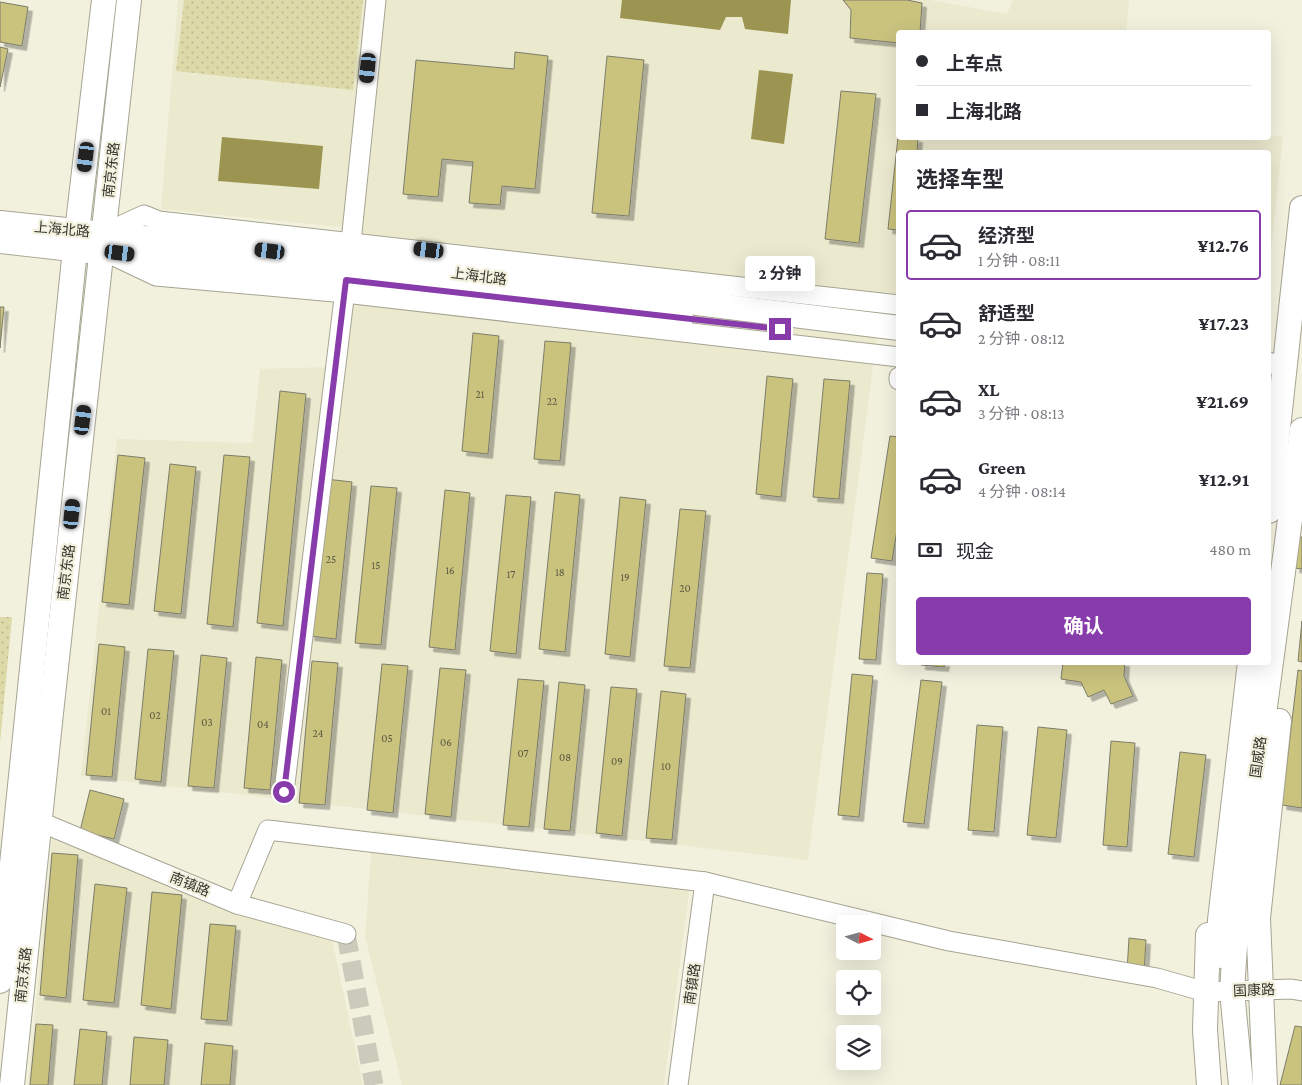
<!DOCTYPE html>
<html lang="zh">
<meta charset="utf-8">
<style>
body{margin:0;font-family:"Crimson Pro","Noto Sans SC",serif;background:#f7f7f7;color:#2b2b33;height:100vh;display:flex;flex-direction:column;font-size:19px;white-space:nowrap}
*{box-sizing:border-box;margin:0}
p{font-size:16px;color:#7c7c81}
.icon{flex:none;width:28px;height:28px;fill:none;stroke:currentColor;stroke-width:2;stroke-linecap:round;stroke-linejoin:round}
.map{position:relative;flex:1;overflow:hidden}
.side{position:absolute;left:896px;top:150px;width:375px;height:515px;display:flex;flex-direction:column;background:#fff;border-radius:5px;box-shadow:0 5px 20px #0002}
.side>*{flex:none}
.guide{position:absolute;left:896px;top:30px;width:375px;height:110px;border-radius:5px;box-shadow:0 5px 20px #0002;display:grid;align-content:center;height:110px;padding:0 20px;background:#fff}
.needle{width:32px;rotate:96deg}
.fabs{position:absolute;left:836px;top:915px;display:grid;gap:10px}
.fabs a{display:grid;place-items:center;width:45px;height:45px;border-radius:5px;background:#fff;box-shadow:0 5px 20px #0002;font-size:25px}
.end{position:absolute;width:22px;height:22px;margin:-11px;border:6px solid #883bab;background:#fff;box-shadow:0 0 0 2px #fff}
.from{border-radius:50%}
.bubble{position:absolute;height:35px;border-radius:5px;background:#fff;box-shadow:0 5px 20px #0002;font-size:16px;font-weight:700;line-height:35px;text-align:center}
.car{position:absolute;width:15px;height:30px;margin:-15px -8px;border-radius:6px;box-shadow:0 0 4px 1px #0007;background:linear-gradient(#222 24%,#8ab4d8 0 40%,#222 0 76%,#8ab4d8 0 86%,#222 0)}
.guide b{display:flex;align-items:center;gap:18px;height:48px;font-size:19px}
.guide b+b{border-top:1px solid #e1e1e2}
.guide i{width:12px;height:12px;background:#2b2b33}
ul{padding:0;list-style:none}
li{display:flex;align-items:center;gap:15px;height:70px;margin:0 10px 8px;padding:0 10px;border:2px solid transparent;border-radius:5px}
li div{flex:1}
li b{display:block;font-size:19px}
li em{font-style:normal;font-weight:700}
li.selected{border-color:#883bab}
li>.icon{width:45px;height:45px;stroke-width:1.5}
h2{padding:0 20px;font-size:22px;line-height:60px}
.pay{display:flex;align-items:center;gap:12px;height:55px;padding:0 20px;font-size:19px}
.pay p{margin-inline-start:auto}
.button{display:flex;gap:10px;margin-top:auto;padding:10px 20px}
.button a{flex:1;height:58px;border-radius:5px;background:#883bab;color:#fff;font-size:20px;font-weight:700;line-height:58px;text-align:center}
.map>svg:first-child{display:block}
</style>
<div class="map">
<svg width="1302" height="1085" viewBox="0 0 1302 1085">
<defs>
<pattern id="grass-dots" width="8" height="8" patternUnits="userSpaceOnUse" patternTransform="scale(1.25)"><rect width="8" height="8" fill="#ddd9a8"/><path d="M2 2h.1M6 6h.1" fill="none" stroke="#bebb91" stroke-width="1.8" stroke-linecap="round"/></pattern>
<filter id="shadow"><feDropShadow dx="4.5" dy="4.5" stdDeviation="0" flood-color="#0004"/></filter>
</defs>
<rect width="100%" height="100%" fill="#f2f1de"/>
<g fill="#ebe9ce">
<path d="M178,0h752l77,14 6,-14h116l-3,32h-227v106h370v-3l14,2 -14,132v-117h-370v142l-16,-2 -75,568 -727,-84 36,-337 135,4 8,-74 67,-2 14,-140 -180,-18z"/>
<path d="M373,830l319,40 -28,215h-262l-37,-149z"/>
<path d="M52,839l280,101 31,145h-335z"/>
</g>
<g fill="url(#grass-dots)">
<path d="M184,0h179l-10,90 -177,-19z"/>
<path d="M0,617h12l-12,126z"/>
</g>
<g fill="#9b9551">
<path d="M622,0h169l-3,34 -43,-5 -3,-12h-16l-6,13 -100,-12z"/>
<path d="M759,70l34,4 -9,70 -33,-5z"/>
<path d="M222,137l101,9 -4,43 -101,-8z"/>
</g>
<g fill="#cac37e" stroke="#7d7c6b" filter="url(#shadow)">
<path d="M843,0h64l15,3 -2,29h-21v11l-49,-5 1,-28z"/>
<path d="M0,2l28,5 -6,39 -22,-4z"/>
<path d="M0,47l8,2 -8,38z"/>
<path d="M515,52l33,4 -13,133 -33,-3 -2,19 -31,-2 4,-41 -31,-3 -4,38 -35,-3 13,-134 98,9z"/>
<path d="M607,56l37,4 -15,156 -37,-3z"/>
<path d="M841,91l35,3 -17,149 -34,-4z"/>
<path d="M899,128v10h19l-1,14h-18v78l-11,-1z"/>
<path d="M0,307h4l-4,41z"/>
<path d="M473,333l26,3 -11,118 -26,-3z"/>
<path d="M545,341l26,2 -11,118 -26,-2z"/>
<path d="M767,376l26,3 -12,118 -25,-3z"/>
<path d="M824,379l26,2 -11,118 -26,-2z"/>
<path d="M280,391l26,3 -23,232 -26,-3z"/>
<path d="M890,436l9,1v81l-7,43 -21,-3z"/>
<path d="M118,455l27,3 -16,147 -27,-3z"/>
<path d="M224,455l26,2 -17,170 -26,-3z"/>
<path d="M170,464l26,3 -15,147 -27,-3z"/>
<path d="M326,479l26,3 -16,157 -26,-3z"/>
<path d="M371,486l26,2 -16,157 -26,-2z"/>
<path d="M445,490l25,3 -15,157 -26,-3z"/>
<path d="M555,492l25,3 -15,157 -26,-3z"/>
<path d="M506,495l25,2 -15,157 -26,-3z"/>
<path d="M620,497l26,3 -16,157 -25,-3z"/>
<path d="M680,509l26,2 -16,157 -26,-2z"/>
<path d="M1299,537h3v32l-7,-1z"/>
<path d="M867,573l16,1 -7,86 -17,-1z"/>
<path d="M1302,621v41l-4,-1z"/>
<path d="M99,644l26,3 -13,130 -26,-2z"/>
<path d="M148,649l26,2 -13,131 -26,-3z"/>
<path d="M201,655l26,3 -13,130 -26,-2z"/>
<path d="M256,657l26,3 -12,130 -26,-2z"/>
<path d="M312,661l26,2 -13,142 -26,-2z"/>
<path d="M921,662h24l-1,5 -23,-2z"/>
<path d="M1063,662h62l-1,14 9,20 -22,8 -7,-14 -16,7 -7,-15 -20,-3z"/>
<path d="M382,664l26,2 -15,147 -26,-3z"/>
<path d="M440,668l26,2 -15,147 -26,-3z"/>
<path d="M1298,670l4,1v137l-20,-3z"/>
<path d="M852,674l21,2 -14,141 -21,-2z"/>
<path d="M518,679l26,2 -15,146 -26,-2z"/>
<path d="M921,680l21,2 -18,142 -21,-2z"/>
<path d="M559,682l26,3 -15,146 -26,-2z"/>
<path d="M611,687l26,2 -15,147 -26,-3z"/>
<path d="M661,691l25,3 -14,146 -26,-2z"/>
<path d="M977,725l26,2 -9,105 -26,-2z"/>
<path d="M1038,727l29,3 -11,108 -29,-3z"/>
<path d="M1111,741l24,2 -8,104 -24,-2z"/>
<path d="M1180,752l26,3 -12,102 -26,-3z"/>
<path d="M90,790l34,9 -10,40 -34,-8z"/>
<path d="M52,853l26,2 -12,143 -26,-3z"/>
<path d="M95,884l32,4 -13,115 -31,-3z"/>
<path d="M152,892l30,3 -11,114 -30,-4z"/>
<path d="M210,924l26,2 -9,95 -26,-2z"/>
<path d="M1129,938l17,2 -2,33 -17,-2z"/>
<path d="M36,1024l17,1 -5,60h-18z"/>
<path d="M1295,1026l7,1v58h-22z"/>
<path d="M80,1029l27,3 -5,53h-28z"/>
<path d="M134,1037l34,3 -4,45h-34z"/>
<path d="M205,1043l28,3 -3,39h-29z"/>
</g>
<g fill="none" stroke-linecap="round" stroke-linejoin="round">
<path stroke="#cccbbb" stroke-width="19" stroke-dasharray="19 9" stroke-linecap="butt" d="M346,934l28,151"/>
<g stroke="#a6a492" stroke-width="21">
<g id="minor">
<path d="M105,233l39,-18 15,6 740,84"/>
<path d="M350,252l26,-252"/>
<path d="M118,258l38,18 189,17 554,64"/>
<path d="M1269,362l17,8"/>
<path d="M899,377v3"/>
<path d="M284,792l62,-510"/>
<path d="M38,821l199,83 109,30"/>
<path d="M237,904l31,-74 437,52 244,59 208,37 49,14 85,-3 11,2"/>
<path d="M678,1085l27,-203"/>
</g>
</g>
<g stroke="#a6a492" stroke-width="26">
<g id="major">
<path d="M0,223l349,37 550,68"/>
<path d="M0,241l681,77"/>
<path d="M1269,511l33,-303"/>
<path d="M1208,935l-3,95 4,55"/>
<path d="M1219,956l1,-36 30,-258"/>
<path d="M0,981l75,-732 29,-249"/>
<path d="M12,1085c36,-362 79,-723 117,-1085"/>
<path d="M1241,1085l-9,-94 5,-75 65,-486"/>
<path d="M1265,1085l-7,-167 21,-197"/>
</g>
</g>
<use href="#minor" stroke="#fff" stroke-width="19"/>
<use href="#major" stroke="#fff" stroke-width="24"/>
</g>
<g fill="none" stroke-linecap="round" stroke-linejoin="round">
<path stroke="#883bab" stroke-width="6" d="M284,792l62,-512 434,49"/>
</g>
<g text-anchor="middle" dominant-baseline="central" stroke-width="4.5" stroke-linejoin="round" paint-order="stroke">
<g font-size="11" fill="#5a5841">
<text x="480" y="394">21</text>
<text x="552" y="401">22</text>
<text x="331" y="559">25</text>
<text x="376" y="565">15</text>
<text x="450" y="570">16</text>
<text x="560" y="572">18</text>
<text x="511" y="574">17</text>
<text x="625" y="577">19</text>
<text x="685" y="588">20</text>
<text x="106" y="711">01</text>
<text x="155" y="715">02</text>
<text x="207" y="722">03</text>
<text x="263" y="724">04</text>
<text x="318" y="733">24</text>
<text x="387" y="738">05</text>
<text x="446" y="742">06</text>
<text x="523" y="753">07</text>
<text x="565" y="757">08</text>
<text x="617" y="761">09</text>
<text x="666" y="766">10</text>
</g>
<g font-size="14" fill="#35352d" stroke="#f2f1de">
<text transform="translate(111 170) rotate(-84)">南京东路</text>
<text transform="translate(62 229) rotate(5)">上海北路</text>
<text transform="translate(479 276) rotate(7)">上海北路</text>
<text transform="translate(66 572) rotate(-83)">南京东路</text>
<text transform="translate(1258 757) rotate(-82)">国威路</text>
<text transform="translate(190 884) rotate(22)">南镇路</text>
<text transform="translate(23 975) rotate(-84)">南京东路</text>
<text transform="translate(692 984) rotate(-82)">南镇路</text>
<text transform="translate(1254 990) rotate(-3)">国康路</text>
</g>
</g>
</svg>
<div class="fabs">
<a><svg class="needle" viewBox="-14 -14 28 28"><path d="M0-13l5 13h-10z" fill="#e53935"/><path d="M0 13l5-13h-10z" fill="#7c7c81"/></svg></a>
<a><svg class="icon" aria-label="locate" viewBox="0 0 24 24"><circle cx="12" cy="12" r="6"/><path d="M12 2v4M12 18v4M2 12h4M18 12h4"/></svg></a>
<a><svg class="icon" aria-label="layers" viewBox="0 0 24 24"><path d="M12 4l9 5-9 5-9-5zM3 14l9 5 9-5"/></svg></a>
</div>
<i class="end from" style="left:284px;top:792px"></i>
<i class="end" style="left:780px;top:329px"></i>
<div class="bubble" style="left:745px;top:256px;width:70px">2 分钟</div>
<i class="car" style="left:368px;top:68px;rotate:186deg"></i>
<i class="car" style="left:86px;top:157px;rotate:187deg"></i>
<i class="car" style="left:429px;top:250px;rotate:277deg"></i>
<i class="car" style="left:270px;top:251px;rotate:277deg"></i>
<i class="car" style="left:120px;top:253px;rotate:97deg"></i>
<i class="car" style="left:83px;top:420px;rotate:7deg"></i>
<i class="car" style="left:72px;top:514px;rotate:6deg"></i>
<div class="guide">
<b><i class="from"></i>上车点</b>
<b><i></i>上海北路</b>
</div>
<section class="side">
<h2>选择车型</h2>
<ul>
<li class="selected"><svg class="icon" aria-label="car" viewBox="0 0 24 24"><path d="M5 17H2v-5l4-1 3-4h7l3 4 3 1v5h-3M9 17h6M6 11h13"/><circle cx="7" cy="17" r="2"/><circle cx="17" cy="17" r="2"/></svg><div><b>经济型</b><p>1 分钟 · 08:11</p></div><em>¥12.76</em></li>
<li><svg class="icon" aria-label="car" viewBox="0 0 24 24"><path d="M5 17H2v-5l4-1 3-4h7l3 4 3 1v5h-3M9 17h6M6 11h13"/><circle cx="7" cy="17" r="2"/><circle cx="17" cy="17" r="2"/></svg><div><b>舒适型</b><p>2 分钟 · 08:12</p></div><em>¥17.23</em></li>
<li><svg class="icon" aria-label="car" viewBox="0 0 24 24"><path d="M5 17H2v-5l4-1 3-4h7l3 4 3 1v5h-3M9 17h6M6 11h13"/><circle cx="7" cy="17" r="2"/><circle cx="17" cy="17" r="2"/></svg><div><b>XL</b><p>3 分钟 · 08:13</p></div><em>¥21.69</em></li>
<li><svg class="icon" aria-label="car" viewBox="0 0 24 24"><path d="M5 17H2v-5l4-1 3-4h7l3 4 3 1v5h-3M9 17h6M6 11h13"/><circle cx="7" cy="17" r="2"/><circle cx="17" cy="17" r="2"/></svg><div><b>Green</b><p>4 分钟 · 08:14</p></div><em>¥12.91</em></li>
</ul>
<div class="pay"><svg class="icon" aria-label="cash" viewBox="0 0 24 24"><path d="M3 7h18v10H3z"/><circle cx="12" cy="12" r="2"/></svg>现金<p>480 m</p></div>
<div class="button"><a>确认</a></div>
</section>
</div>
